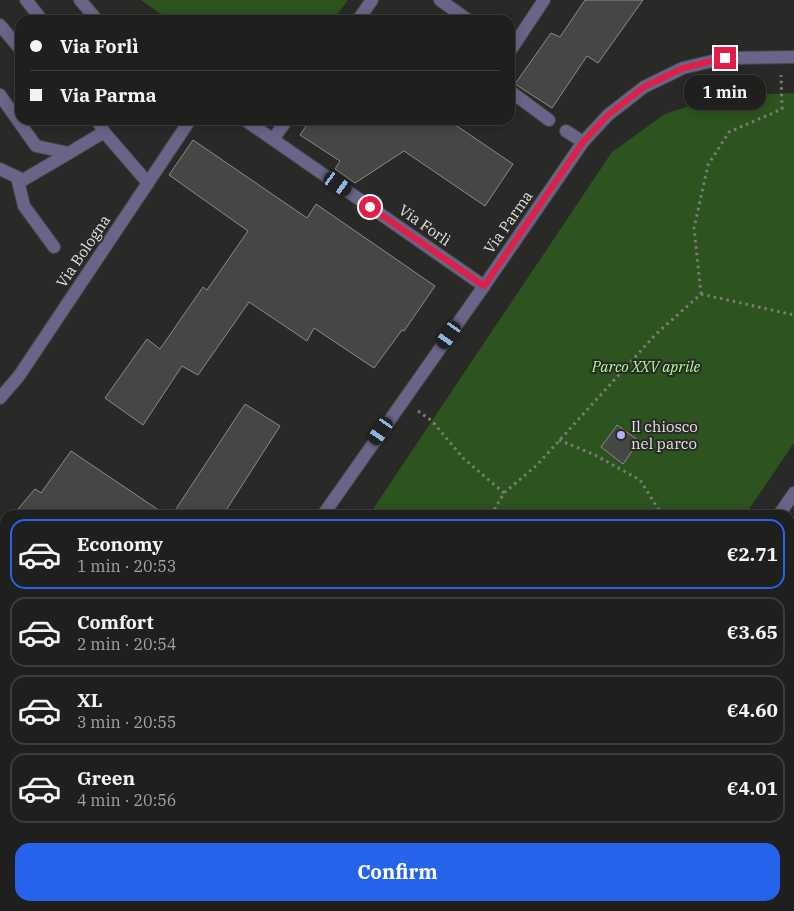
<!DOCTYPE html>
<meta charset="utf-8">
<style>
body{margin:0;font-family:"IBM Plex Serif",serif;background:#2c2d2b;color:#f1f3f6;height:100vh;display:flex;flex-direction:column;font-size:19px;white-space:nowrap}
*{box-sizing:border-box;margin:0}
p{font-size:16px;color:#a1a3a4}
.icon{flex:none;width:28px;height:28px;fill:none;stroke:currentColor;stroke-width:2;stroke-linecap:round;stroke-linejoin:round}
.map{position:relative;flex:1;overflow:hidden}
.sheet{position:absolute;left:0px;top:510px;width:795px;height:401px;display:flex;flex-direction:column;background:#1f201e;border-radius:15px 15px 0 0;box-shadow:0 2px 12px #0003,0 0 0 1px #3c3e3c}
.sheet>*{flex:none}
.guide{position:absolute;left:15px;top:15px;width:500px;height:110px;border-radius:15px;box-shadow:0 2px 12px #0003,0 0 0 1px #3c3e3c;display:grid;align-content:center;height:110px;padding:0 15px;background:#1f201e}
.end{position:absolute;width:22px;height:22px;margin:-11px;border:6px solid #e11d48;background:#fff;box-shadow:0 0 0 2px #fff}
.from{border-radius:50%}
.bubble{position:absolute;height:35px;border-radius:15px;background:#1f201e;box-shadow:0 2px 12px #0003,0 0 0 1px #3c3e3c;font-size:16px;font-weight:800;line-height:35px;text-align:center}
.car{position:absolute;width:15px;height:30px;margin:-15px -8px;border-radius:6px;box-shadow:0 0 4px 1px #0007;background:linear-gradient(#222 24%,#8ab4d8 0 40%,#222 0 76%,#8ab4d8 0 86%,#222 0)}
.guide b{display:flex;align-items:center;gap:18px;height:48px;font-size:19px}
.guide b+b{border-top:1px solid #3c3e3c}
.guide i{width:12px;height:12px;background:#f1f3f6}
ul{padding:9px 0 0;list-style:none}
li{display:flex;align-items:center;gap:15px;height:70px;margin:0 10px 8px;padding:0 5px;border:2px solid #3c3e3c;border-radius:15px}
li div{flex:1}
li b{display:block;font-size:19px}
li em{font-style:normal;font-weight:800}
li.selected{border-color:#2563eb}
li>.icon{width:45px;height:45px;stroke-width:1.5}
.button{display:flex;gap:10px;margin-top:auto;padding:10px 15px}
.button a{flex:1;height:58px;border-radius:15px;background:#2563eb;color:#fff;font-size:20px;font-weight:800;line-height:58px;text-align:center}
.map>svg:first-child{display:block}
</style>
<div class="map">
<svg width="794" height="911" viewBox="0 0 794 911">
<rect width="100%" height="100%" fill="#292a28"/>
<g fill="#2d531f">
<path d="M141,0h207l-15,20h-164z"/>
<path d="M794,93v350l-49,72h-376l243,-363 53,-38 53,-18z"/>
<path d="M203,906h336l1,5h-336z"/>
</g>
<g fill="#454745" stroke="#8a8c89">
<path d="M585,0h58l-45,63 -11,-7 -35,52 -37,-24 36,-51 9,4z"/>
<path d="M310,120h138l65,44 -28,42 -81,-55 -49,32 -20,-14 5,-8 -40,-26z"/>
<path d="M193,140l114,78 9,-14 119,82 -31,45 -2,-1 -28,38 -60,-40 -7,13 -58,-39 -51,73 -16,-9 -39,59 -38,-27 42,-59 13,10 43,-62 4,3 41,-59 -79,-56z"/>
<path d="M245,404l35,22 -57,89h-51z"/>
<path d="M617,425l22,16 -16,23 -22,-17z"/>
<path d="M71,451l95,64h-153l22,-26 6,4z"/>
</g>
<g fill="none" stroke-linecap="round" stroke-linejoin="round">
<g stroke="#464745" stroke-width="14">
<g id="service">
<path d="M26,0l16,20"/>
<path d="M80,0l17,20"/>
<path d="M0,25l20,24"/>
<path d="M0,95l36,51 33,7 35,-21 44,51"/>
<path d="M97,120l7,12"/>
<path d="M0,169l23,11 46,-27"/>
<path d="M17,177l7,29 30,41"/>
<path d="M712,906l1,5"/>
</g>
</g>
<g stroke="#464745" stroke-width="14">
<g id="pedestrian">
<path d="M510,91l39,29"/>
<path d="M566,131l17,11"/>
</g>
</g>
<g stroke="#464745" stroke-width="14">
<g id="minor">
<path d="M440,0l28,20"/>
<path d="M358,20l14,-20"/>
<path d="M510,51l34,-51"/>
<path d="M245,120l239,166"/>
<path d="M273,139l14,-19"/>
<path d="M0,398l19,-22 171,-256"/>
<path d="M323,515l161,-229 99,-144 25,-27 36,-28 39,-19 42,-10 69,-1"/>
<path d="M0,763l5,-1"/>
<path d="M790,818l4,-1"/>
<path d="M174,906l1,5"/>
</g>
</g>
<g stroke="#464745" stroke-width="14">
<g id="tertiary">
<path d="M779,515l15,-22"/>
<path d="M571,906v5"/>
</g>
</g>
<g stroke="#7b7c7a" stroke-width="3" stroke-dasharray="2.5 4" stroke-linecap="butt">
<path d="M701,294l-7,-66 14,-63 21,-33 53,-23 -1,-34"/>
<path d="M701,294l93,21"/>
<path d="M418,411l14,10 31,37 41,35"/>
<path d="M559,440l36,15 45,25 22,35"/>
<path d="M491,515l13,-22 33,-28 119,-131 45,-40"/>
<path d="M209,906v5"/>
<path d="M242,906l7,5"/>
<path d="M438,906l9,5"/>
<path d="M296,911l53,-2 9,-3"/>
</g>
<use href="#service" stroke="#696588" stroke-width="12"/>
<use href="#pedestrian" stroke="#696588" stroke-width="12"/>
<use href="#minor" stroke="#696588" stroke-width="12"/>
<use href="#tertiary" stroke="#696588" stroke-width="12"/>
</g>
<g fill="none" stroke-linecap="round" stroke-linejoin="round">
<path stroke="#e11d48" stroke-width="6" d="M370,207l114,79 99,-144 25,-27 36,-28 39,-19 42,-10"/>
</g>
<circle fill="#b6acf8" stroke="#292a28" stroke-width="2" cx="621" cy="435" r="5"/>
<g text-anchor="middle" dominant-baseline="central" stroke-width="4" stroke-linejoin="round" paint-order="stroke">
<g font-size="15" fill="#e1e2e0" stroke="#292a28">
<text transform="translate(508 222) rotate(-55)">Via Parma</text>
<text transform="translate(425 225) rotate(35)">Via Forlì</text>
<text transform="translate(83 251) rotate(-56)">Via Bologna</text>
</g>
<g font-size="15" font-style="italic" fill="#b1fc98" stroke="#292a28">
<text x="646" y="366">Parco XXV aprile</text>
</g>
<g font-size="15" fill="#e1e2e0" stroke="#292a28" text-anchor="start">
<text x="631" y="426">Il chiosco<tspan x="631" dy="17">nel parco</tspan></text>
</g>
</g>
</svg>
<i class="end from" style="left:370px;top:207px"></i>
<i class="end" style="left:725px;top:58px"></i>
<div class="bubble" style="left:684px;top:75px;width:82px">1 min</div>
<i class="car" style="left:338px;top:184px;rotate:125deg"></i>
<i class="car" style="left:449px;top:335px;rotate:215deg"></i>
<i class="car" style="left:381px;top:431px;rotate:215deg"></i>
<div class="guide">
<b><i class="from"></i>Via Forlì</b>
<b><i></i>Via Parma</b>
</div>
<section class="sheet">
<ul>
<li class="selected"><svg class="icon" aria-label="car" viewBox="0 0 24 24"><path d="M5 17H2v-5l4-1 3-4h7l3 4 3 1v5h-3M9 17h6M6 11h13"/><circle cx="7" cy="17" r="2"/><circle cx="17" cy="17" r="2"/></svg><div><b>Economy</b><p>1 min · 20:53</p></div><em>€2.71</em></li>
<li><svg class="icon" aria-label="car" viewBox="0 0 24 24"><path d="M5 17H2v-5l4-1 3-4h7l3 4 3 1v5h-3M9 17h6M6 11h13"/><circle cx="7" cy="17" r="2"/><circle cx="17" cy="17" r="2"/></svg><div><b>Comfort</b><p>2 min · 20:54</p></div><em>€3.65</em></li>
<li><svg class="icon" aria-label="car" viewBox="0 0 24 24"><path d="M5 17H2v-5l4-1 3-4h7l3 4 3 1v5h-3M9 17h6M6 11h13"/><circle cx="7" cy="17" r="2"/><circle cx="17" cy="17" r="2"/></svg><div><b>XL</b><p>3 min · 20:55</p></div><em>€4.60</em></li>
<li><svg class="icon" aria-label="car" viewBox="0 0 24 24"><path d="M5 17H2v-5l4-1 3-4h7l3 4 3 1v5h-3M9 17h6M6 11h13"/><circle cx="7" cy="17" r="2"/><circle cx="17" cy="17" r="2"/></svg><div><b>Green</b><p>4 min · 20:56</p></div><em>€4.01</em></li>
</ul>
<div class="button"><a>Confirm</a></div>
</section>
</div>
